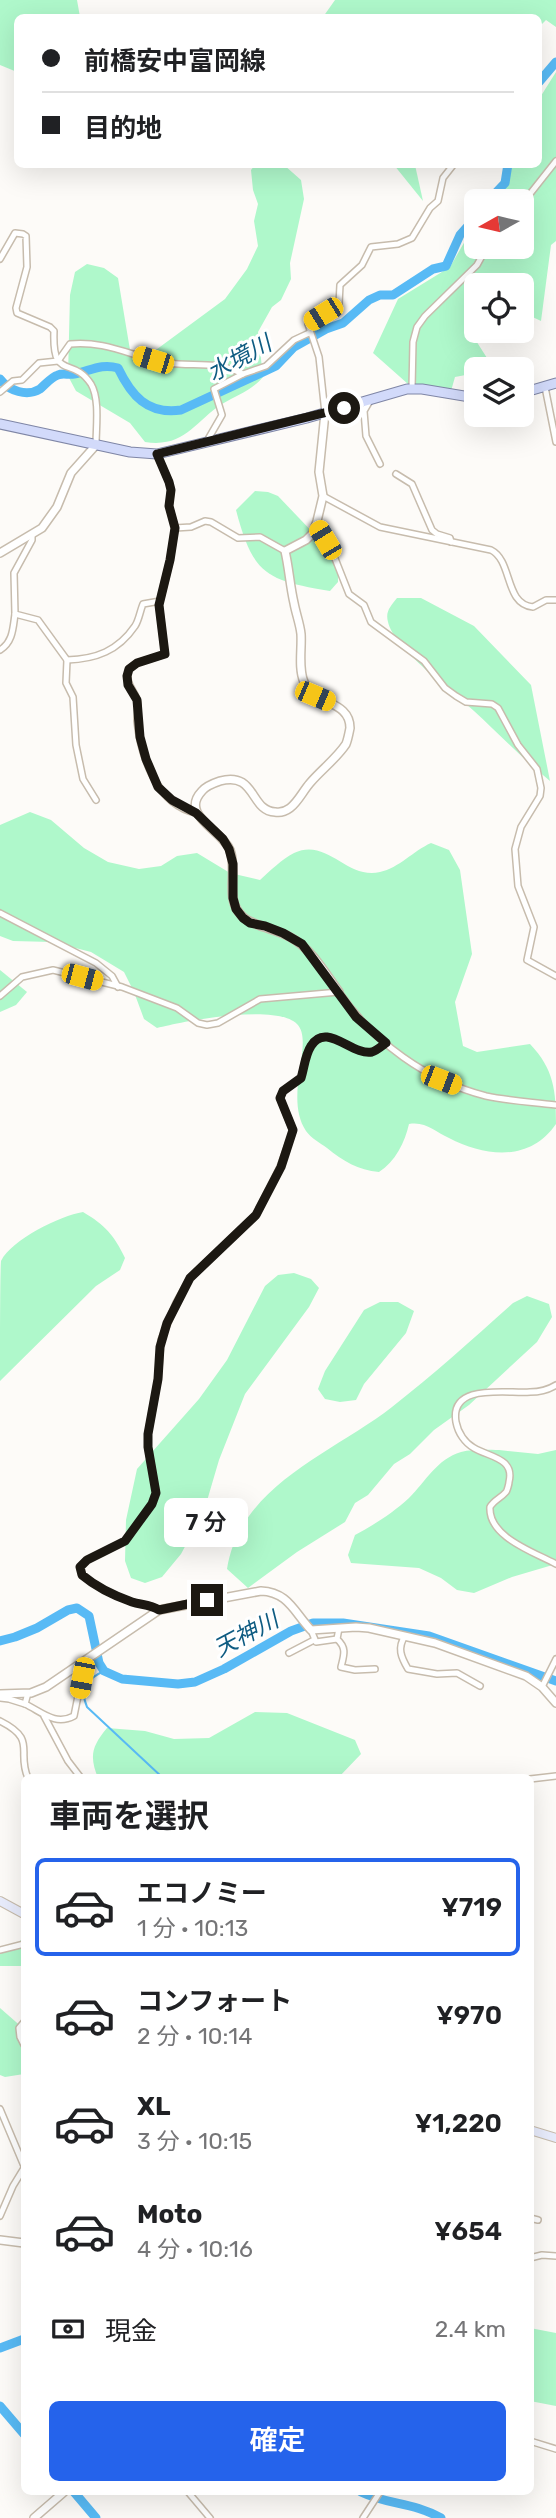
<!DOCTYPE html>
<html lang="ja">
<meta charset="utf-8">
<style>
body{margin:0;font-family:Rubik,"Noto Sans JP",sans-serif;background:#f2f2f2;color:#202124;height:100vh;display:flex;flex-direction:column;font-size:26px;white-space:nowrap}
*{box-sizing:border-box;margin:0}
p{font-size:23px;color:#757577}
.icon{flex:none;width:38px;height:38px;fill:none;stroke:currentColor;stroke-width:2;stroke-linecap:round;stroke-linejoin:round}
.map{position:relative;flex:1;overflow:hidden}
.details{position:absolute;left:21px;top:1774px;width:513px;height:721px;display:flex;flex-direction:column;background:#fff;border-radius:10px;box-shadow:0 7px 28px #0002}
.details>*{flex:none}
.top-card{position:absolute;left:14px;top:14px;width:528px;height:154px;border-radius:10px;box-shadow:0 7px 28px #0002;display:grid;align-content:center;height:154px;padding:0 28px;background:#fff}
.needle{width:46px;rotate:262deg}
.buttons{position:absolute;left:464px;top:189px;display:grid;gap:14px}
.buttons a{display:grid;place-items:center;width:70px;height:70px;border-radius:10px;background:#fff;box-shadow:0 7px 28px #0002;font-size:35px}
.end{position:absolute;width:32px;height:32px;margin:-16px;border:9px solid #1c1812;background:#fff;box-shadow:0 0 0 4px #fff}
.from{border-radius:50%}
.bubble{position:absolute;height:49px;border-radius:10px;background:#fff;box-shadow:0 7px 28px #0002;font-size:23px;font-weight:600;line-height:49px;text-align:center}
.car{position:absolute;width:21px;height:42px;margin:-21px -10px;border-radius:9px;box-shadow:0 0 5px 2px #0007;background:linear-gradient(#f5c518 24%,#345 0 40%,#f5c518 0 76%,#345 0 86%,#f5c518 0)}
.top-card b{display:flex;align-items:center;gap:24px;height:66px;font-size:26px}
.top-card b+b{border-top:2px solid #e0e0e0}
.top-card i{width:18px;height:18px;background:#202124}
ul{padding:0;list-style:none}
li{display:flex;align-items:center;gap:21px;height:98px;margin:0 14px 10px;padding:0 14px;border:4px solid transparent;border-radius:10px}
li div{flex:1}
li b{display:block;font-size:26px}
li em{font-style:normal;font-weight:600}
li.current{border-color:#2563eb}
li>.icon{width:63px;height:63px;stroke-width:1.5}
h2{padding:0 28px;font-size:32px;line-height:84px}
.pay{display:flex;align-items:center;gap:18px;height:77px;padding:0 28px;font-size:26px}
.pay p{margin-inline-start:auto}
.primary-button{display:flex;gap:14px;margin-top:auto;padding:14px 28px}
.primary-button a{flex:1;height:80px;border-radius:10px;background:#2563eb;color:#fff;font-size:28px;font-weight:600;line-height:80px;text-align:center}
.map>svg:first-child{display:block}
</style>
<div class="map">
<svg width="556" height="2518" viewBox="0 0 556 2518">
<rect width="100%" height="100%" fill="#fdfbf8"/>
<g fill="#aff8cb">
<path d="M0,0h77l3,17 -62,1 -1,54 -17,-7z"/>
<path d="M335,0h221v27l-10,-7 -7,7v-9l-216,-1z"/>
<path d="M556,72v169l-5,4 -10,76 -19,-9v-27h-46l1,46 -4,5 21,33h-18v4l-21,4 -4,14 -43,-7 -35,-31 25,-54 52,-32 26,-45v25h46v-46h-28l14,-16 3,-20 28,-1v-65z"/>
<path d="M255,165h29l17,15 3,19 -14,64 1,16 -10,21 -9,7 -14,25 5,45c-12,14 -26,18 -41,27 -28,18 -37,44 -77,38l-15,-19 -54,-32 -8,-15 2,-81 5,-23 12,-8 17,4 14,10 12,72 5,6 14,-1 76,-56 22,-30 11,-23 -4,-25 4,-17 -5,-14 -2,-20z"/>
<path d="M394,165h21l8,36z"/>
<path d="M255,491l13,1 10,4 41,43 19,27v16l-8,9c-64,-11 -77,-16 -94,-81z"/>
<path d="M397,598h24l53,28 57,59 19,96c-27,-22 -50,-46 -76,-70 -21,-20 -80,-62 -86,-89 -3,-11 3,-16 9,-24z"/>
<path d="M30,812l21,8 33,28 24,14 31,7 22,-3 16,-10 20,-3 33,20 30,7c10,-9 22,-21 34,-27 33,-16 53,27 86,19 19,-4 33,-21 51,-29l18,7 11,20 12,84 -17,48 8,44 14,6 53,-8c24,25 26,47 26,80 -26,38 -70,33 -107,14 -14,-6 -23,-17 -40,-14 -4,18 -14,38 -30,48 -21,-2 -36,-11 -52,-24 -7,-5 -16,-10 -21,-17 -23,-35 9,-89 -9,-107 -21,-21 -112,-3 -140,4l-13,-9 -10,-27 -10,-20 -33,-20 -39,-10 -39,-1 -13,-5v-111z"/>
<path d="M0,970l27,22 -11,13 -16,7z"/>
<path d="M83,1212c22,13 31,23 42,46l-5,12 -24,16 -96,95c0,-18 0,-110 1,-120 11,-22 59,-45 82,-49z"/>
<path d="M294,1273l17,6 8,9 -10,19 -64,87 -26,66 -15,51 -23,43 -19,23 -17,6 -14,-5 -6,-17 1,-41 11,-51 62,-70 28,-39 38,-74 13,-11z"/>
<path d="M527,1296l22,8 3,13 -15,25 -68,63 -35,25 -24,24 -16,10 -26,31 -13,8 -10,19 -48,30 -49,36 -21,-19c13,-84 106,-116 165,-162 42,-33 82,-69 121,-104z"/>
<path d="M380,1302h18l16,9 -8,22 -42,51 -8,16 -16,2 -15,-3 -7,-10 7,-18 39,-61z"/>
<path d="M499,1450l39,4 18,-4v114l-44,13 -38,16 -17,-3 -16,-12 -22,-10 -68,-5 -3,-8 7,-20c19,-10 39,-23 54,-37 17,-17 28,-39 52,-46 12,-3 27,-2 38,-2z"/>
<path d="M255,1712l32,1 68,27 6,14 -23,24h-240c-9,-22 -6,-32 9,-50l38,3 29,8 35,-1z"/>
<path d="M23,1938l1,28h-24v-20l14,1z"/>
<path d="M0,2008l24,21v45l-19,3 -5,-2z"/>
<path d="M530,2328l26,5v73l-26,-5z"/>
</g>
<g fill="none" stroke-linecap="round" stroke-linejoin="round">
<path stroke="#58baf5" stroke-width="2" d="M104,1671c-17,8 -25,17 -17,36l76,71"/>
<g stroke="#58baf5" stroke-width="9">
<path d="M539,82l17,-20"/>
<path d="M488,201l17,-18 3,-19"/>
<path d="M0,379c9,12 27,18 40,10 5,-4 11,-12 18,-14 4,-2 11,0 16,-1 16,-3 27,-11 44,-6 13,27 29,47 63,42l95,-44 18,-19 32,-18 17,-6 26,-23 11,-5h13l40,-26 13,-3 14,-31 16,-18"/>
<path d="M0,1641l15,-4 22,-9 31,-18 9,-2 12,8 10,47 5,8 18,8 56,5 17,-2 29,-13 67,-38 22,-8h30l86,13 127,45"/>
<path d="M0,2348l24,-9"/>
<path d="M0,2406l24,28"/>
<path d="M74,2492l22,26"/>
<path d="M361,2492c27,13 52,10 80,26"/>
</g>
<g stroke="#c7bcad" stroke-width="8">
<g id="minor">
<path d="M522,204l34,-43"/>
<path d="M0,259l15,-26 8,1 3,2 1,31 -11,41 1,5 33,14 4,4c-2,51 18,24 37,53 9,15 5,44 5,61"/>
<path d="M545,387l11,55"/>
<path d="M412,388l1,-46 4,-15 8,-11 52,-51 10,-18"/>
<path d="M0,392l13,-11 9,-1 17,-17 19,-2 12,-17c34,-4 64,13 97,19 28,4 47,-3 76,11"/>
<path d="M371,399l-7,12 2,25 14,28"/>
<path d="M325,413l-6,-56 -11,-33 31,-20 1,-19 22,-20 9,-18 27,-3 14,-6 18,-30 8,-7 5,-23 11,-14"/>
<path d="M207,441l15,-26 -8,-26 29,-15 23,-8 28,-26 15,-7"/>
<path d="M157,454l12,28 2,8 -2,16 6,22 -5,32 -11,45 6,49 -28,9 -8,6c-5,18 8,21 9,36 0,5 -1,11 -1,16 4,36 20,84 59,92"/>
<path d="M396,474l16,10 20,46 5,4 13,4 1,4"/>
<path d="M323,496l57,31 111,23c22,11 13,54 42,57l13,-7h10"/>
<path d="M315,525l19,31 15,38 15,11 7,17 53,39 21,27 11,8 10,6 26,2 6,4 20,37 19,24 4,19 -1,8 -19,31 -6,22 3,37 16,41 -7,33 29,16"/>
<path d="M175,528l16,-1 14,-6 6,1 27,16 22,-1 25,14"/>
<path d="M32,536v4l-18,33 1,41 23,6 29,40c29,-1 51,-9 68,-34 4,-6 5,-15 8,-22l17,-3"/>
<path d="M0,650c13,-8 13,-22 15,-36"/>
<path d="M67,660l-1,23 7,14 3,48 7,34 13,21"/>
<path d="M0,913l96,50 16,13 6,11"/>
<path d="M0,996l22,-19 31,-7 69,17 55,21 21,15 9,2 11,-2 42,-24 79,-7c34,50 88,89 147,104 23,5 47,6 70,9"/>
<path d="M556,1385c-8,5 -17,7 -26,7 -22,2 -81,-10 -74,30 2,11 9,21 18,26 15,9 41,10 35,34 0,2 -2,9 -3,10 -5,6 -12,8 -16,15 -2,30 44,45 66,57"/>
<path d="M159,1610c-9,-6 -17,-5 -27,-8 -17,-6 -37,-16 -50,-27l-2,-8 7,-7 38,-19 27,-37 4,-12 -8,-45v-13l10,-55 3,-39 15,-37 14,-25 66,-63 24,-48 13,-36 -13,-33 3,-7 18,-13c3,-9 4,-24 10,-32 15,-25 41,10 61,6 4,-1 10,-6 14,-9"/>
<path d="M339,1628l-2,11c10,9 7,16 4,28l14,3 20,-1"/>
<path d="M311,1630l5,12 21,-3"/>
<path d="M405,1636c-8,12 -4,21 3,33l29,5 20,-1 23,13"/>
<path d="M289,1653l25,-13"/>
<path d="M542,1687l14,-28"/>
<path d="M28,1693l-3,11c17,8 30,22 49,12l11,-55"/>
<path d="M0,1698l9,1 16,5"/>
<path d="M44,1716l24,45 13,17"/>
<path d="M0,1721c38,19 16,30 28,57"/>
<path d="M507,1778h6"/>
<path d="M530,1779l26,-3"/>
<path d="M0,1950l24,-6"/>
<path d="M24,2022l-5,6 1,9 4,8"/>
<path d="M0,2109l24,57"/>
<path d="M0,2216l13,-30 11,-18"/>
<path d="M530,2218l8,2"/>
<path d="M530,2258l12,-3 14,1"/>
<path d="M530,2441l26,8"/>
<path d="M188,2492l22,26"/>
<path d="M363,2518l17,-26"/>
</g>
</g>
<g stroke="#c7bcad" stroke-width="10">
<g id="tertiary">
<path d="M325,413l-6,59 4,24 -6,25 -4,12 -7,7 -21,11c4,17 5,35 9,52 2,11 6,21 7,31 1,15 -3,34 3,48 10,23 46,18 46,46 -1,5 -2,11 -4,16 -9,14 -25,26 -36,39 -7,8 -12,19 -20,25 -4,3 -10,5 -15,4 -25,-1 -19,-41 -55,-31 -6,2 -14,5 -18,10 -23,24 20,39 28,59 8,22 -6,49 12,66 10,10 34,13 48,21 22,12 35,36 49,55"/>
<path d="M0,553l42,-25 15,-21 14,-34 25,-28"/>
<path d="M0,1694l31,-1 15,-6 113,-77 102,-19c27,1 33,21 50,39l45,-3 13,1 66,15 91,33 16,11 14,16"/>
<path d="M0,2240l24,3"/>
<path d="M34,2518l30,-26"/>
</g>
</g>
<g stroke="#c7bcad" stroke-width="10">
<g id="secondary">
<path d="M0,1901l24,13"/>
<path d="M530,2130l26,8"/>
</g>
</g>
<g stroke="#7f86a6" stroke-width="11">
<g id="primary">
<path d="M522,393l34,-10"/>
<path d="M0,424l130,28 27,2 150,-36 100,-29h15l54,9"/>
</g>
</g>
<use href="#minor" stroke="#fff" stroke-width="5"/>
<use href="#tertiary" stroke="#fff" stroke-width="7"/>
<use href="#secondary" stroke="#e8ecfc" stroke-width="8"/>
<use href="#primary" stroke="#d2dafa" stroke-width="9"/>
</g>
<g fill="none" stroke-linecap="round" stroke-linejoin="round">
<path stroke="#1c1812" stroke-width="9" d="M207,1600l-48,10c-9,-6 -18,-5 -27,-8 -17,-6 -37,-16 -50,-27l-2,-8 7,-7 38,-19 27,-37 4,-11 -8,-46v-13l10,-55 2,-32 7,-24 23,-45 66,-63 25,-48 12,-37 -13,-32 3,-7 18,-13c3,-9 4,-23 10,-32 15,-25 41,10 61,6 4,-1 10,-6 14,-9l-30,-26 -54,-73 -19,-11 -18,-7 -15,-3 -7,-5 -7,-9 -3,-11v-34l-4,-15 -6,-10 -27,-26 -24,-13 -14,-13 -12,-28 -6,-22 -3,-37 -9,-15 -1,-9 2,-7 8,-6 28,-9 -6,-49 11,-45 5,-32 -6,-22 2,-16 -2,-8 -12,-28 187,-46"/>
</g>
<g text-anchor="middle" dominant-baseline="central" stroke-width="6" stroke-linejoin="round" paint-order="stroke">
<g font-size="23" font-style="italic" fill="#0f5c82" stroke="#fff">
<text transform="translate(239 358) rotate(-29)">水境川</text>
<text transform="translate(246 1634) rotate(-28)">天神川</text>
</g>
</g>
</svg>
<div class="buttons">
<a><svg class="needle" viewBox="-14 -14 28 28"><path d="M0-13l5 13h-10z" fill="#e53935"/><path d="M0 13l5-13h-10z" fill="#757577"/></svg></a>
<a><svg class="icon" aria-label="locate" viewBox="0 0 24 24"><circle cx="12" cy="12" r="6"/><path d="M12 2v4M12 18v4M2 12h4M18 12h4"/></svg></a>
<a><svg class="icon" aria-label="layers" viewBox="0 0 24 24"><path d="M12 4l9 5-9 5-9-5zM3 14l9 5 9-5"/></svg></a>
</div>
<i class="end from" style="left:344px;top:408px"></i>
<i class="end" style="left:207px;top:1600px"></i>
<div class="bubble" style="left:164px;top:1498px;width:84px">7 分</div>
<i class="car" style="left:323px;top:314px;rotate:238deg"></i>
<i class="car" style="left:153px;top:360px;rotate:287deg"></i>
<i class="car" style="left:325px;top:540px;rotate:329deg"></i>
<i class="car" style="left:315px;top:696px;rotate:113deg"></i>
<i class="car" style="left:82px;top:977px;rotate:105deg"></i>
<i class="car" style="left:441px;top:1080px;rotate:111deg"></i>
<i class="car" style="left:82px;top:1678px;rotate:191deg"></i>
<div class="top-card">
<b><i class="from"></i>前橋安中富岡線</b>
<b><i></i>目的地</b>
</div>
<section class="details">
<h2>車両を選択</h2>
<ul>
<li class="current"><svg class="icon" aria-label="car" viewBox="0 0 24 24"><path d="M5 17H2v-5l4-1 3-4h7l3 4 3 1v5h-3M9 17h6M6 11h13"/><circle cx="7" cy="17" r="2"/><circle cx="17" cy="17" r="2"/></svg><div><b>エコノミー</b><p>1 分 · 10:13</p></div><em>¥719</em></li>
<li><svg class="icon" aria-label="car" viewBox="0 0 24 24"><path d="M5 17H2v-5l4-1 3-4h7l3 4 3 1v5h-3M9 17h6M6 11h13"/><circle cx="7" cy="17" r="2"/><circle cx="17" cy="17" r="2"/></svg><div><b>コンフォート</b><p>2 分 · 10:14</p></div><em>¥970</em></li>
<li><svg class="icon" aria-label="car" viewBox="0 0 24 24"><path d="M5 17H2v-5l4-1 3-4h7l3 4 3 1v5h-3M9 17h6M6 11h13"/><circle cx="7" cy="17" r="2"/><circle cx="17" cy="17" r="2"/></svg><div><b>XL</b><p>3 分 · 10:15</p></div><em>¥1,220</em></li>
<li><svg class="icon" aria-label="car" viewBox="0 0 24 24"><path d="M5 17H2v-5l4-1 3-4h7l3 4 3 1v5h-3M9 17h6M6 11h13"/><circle cx="7" cy="17" r="2"/><circle cx="17" cy="17" r="2"/></svg><div><b>Moto</b><p>4 分 · 10:16</p></div><em>¥654</em></li>
</ul>
<div class="pay"><svg class="icon" aria-label="cash" viewBox="0 0 24 24"><path d="M3 7h18v10H3z"/><circle cx="12" cy="12" r="2"/></svg>現金<p>2.4 km</p></div>
<div class="primary-button"><a>確定</a></div>
</section>
</div>
